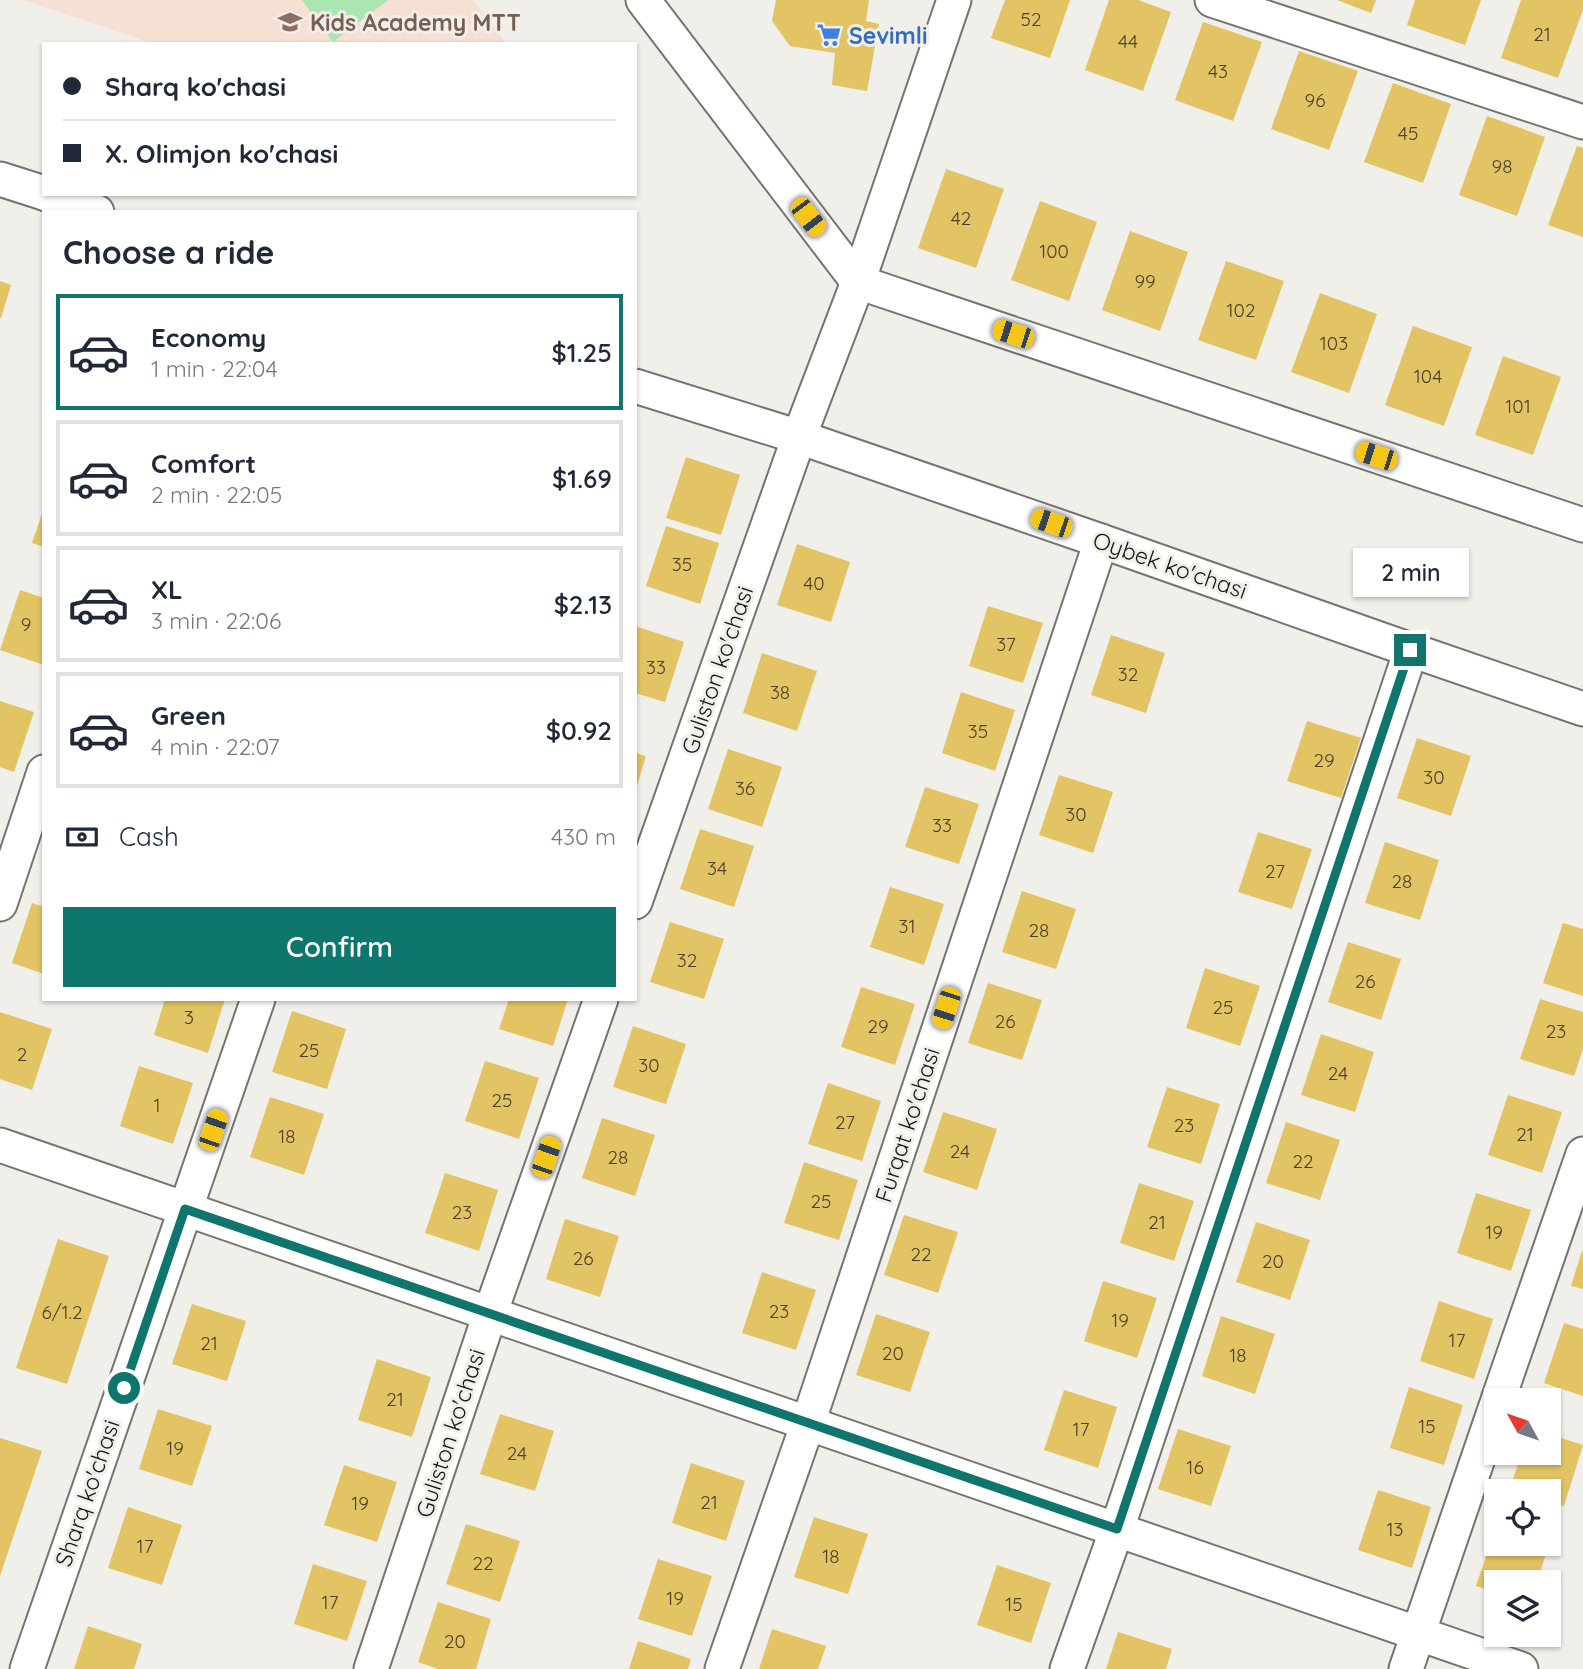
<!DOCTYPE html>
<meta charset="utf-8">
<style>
body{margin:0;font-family:Quicksand,sans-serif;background:#f2f2f3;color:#1f2937;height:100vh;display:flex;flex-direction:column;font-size:26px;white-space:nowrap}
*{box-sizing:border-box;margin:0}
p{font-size:23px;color:#747a83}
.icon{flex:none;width:38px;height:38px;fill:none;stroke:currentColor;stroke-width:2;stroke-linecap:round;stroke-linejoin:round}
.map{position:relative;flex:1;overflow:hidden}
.drawer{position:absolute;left:42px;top:210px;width:595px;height:791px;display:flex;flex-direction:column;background:#fff;border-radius:0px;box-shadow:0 2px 5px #0004}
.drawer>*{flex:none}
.top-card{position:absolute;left:42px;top:42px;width:595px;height:154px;border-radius:0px;box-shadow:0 2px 5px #0004;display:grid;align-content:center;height:154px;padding:0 21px;background:#fff}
.needle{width:46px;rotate:310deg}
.fabs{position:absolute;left:1484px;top:1388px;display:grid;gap:14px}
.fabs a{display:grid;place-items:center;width:77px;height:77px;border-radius:0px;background:#fff;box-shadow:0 2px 5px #0004;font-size:35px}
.end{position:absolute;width:32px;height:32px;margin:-16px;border:9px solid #0f766e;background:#fff;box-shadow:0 0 0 4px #fff}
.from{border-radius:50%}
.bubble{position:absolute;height:49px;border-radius:0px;background:#fff;box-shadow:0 2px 5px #0004;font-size:23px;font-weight:600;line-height:49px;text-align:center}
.car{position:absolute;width:21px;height:42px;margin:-21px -10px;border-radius:9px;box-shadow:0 0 5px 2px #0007;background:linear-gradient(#f5c518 24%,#345 0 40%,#f5c518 0 76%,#345 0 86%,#f5c518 0)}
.top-card b{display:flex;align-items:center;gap:24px;height:66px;font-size:26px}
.top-card b+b{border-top:2px solid #e0e1e3}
.top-card i{width:18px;height:18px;background:#1f2937}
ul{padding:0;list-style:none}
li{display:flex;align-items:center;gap:21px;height:116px;margin:0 14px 10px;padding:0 7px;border:4px solid #e0e1e3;border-radius:0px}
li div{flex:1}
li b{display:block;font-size:26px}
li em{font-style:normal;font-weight:600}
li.on{border-color:#0f766e}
li>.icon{width:63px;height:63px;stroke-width:1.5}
h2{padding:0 21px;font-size:32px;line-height:84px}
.pay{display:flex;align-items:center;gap:18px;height:77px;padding:0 21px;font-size:26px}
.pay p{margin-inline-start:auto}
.action{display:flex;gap:14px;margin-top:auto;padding:14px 21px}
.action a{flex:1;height:80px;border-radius:0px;background:#0f766e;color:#fff;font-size:28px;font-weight:600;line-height:80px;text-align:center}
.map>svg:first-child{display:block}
</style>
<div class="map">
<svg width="1583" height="1669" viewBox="0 0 1583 1669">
<rect width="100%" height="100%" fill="#f0efe9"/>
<path fill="#f6e0d3" d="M23,0h450l34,44h-352z"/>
<path fill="#abe6b1" d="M302,0h86l-55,42z"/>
<g fill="#e2c464">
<path d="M776,0h93l-3,21 13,3 -12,67 -35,-6 3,-32 -45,-7 -18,-25z"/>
<path d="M1005,0h65l-20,58 -59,-20z"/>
<path d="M1109,0h29l33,12 -28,79 -58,-21z"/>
<path d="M1337,0h39l-5,13z"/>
<path d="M1415,0h66l-16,45 -58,-20z"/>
<path d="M1521,0h62v10l-25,68 -57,-20z"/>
<path d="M1203,22l59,20 -29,79 -58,-21z"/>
<path d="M1299,51l59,20 -29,79 -58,-21z"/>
<path d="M1393,83l58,21 -28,79 -59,-21z"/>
<path d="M1487,116l58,21 -28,79 -58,-21z"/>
<path d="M1577,146l6,2v89l-35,-12z"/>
<path d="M946,169l58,20 -28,79 -58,-20z"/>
<path d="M1040,201l57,21 -28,79 -58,-21z"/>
<path d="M1130,231l58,21 -28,79 -58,-21z"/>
<path d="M1226,261l58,20 -28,79 -58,-20z"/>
<path d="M0,281l11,4 -10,33h-1z"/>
<path d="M1320,293l57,21 -28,79 -58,-21z"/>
<path d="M1413,326l59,21 -28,79 -59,-21z"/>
<path d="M1503,356l58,21 -28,78 -58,-20z"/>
<path d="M686,457l54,18 -19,60 -55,-17z"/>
<path d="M44,508v39l-12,-4z"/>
<path d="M666,526l53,17 -19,61 -54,-18z"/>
<path d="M797,544l53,18 -19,60 -54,-17z"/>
<path d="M20,590l24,8v67l-44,-15z"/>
<path d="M988,606l55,17 -20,60 -54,-17z"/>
<path d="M635,626l49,16 -19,60 -30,-9z"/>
<path d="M1111,635l54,18 -19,60 -55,-18z"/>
<path d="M762,653l55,18 -20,60 -54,-18z"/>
<path d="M961,692l54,18 -20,61 -53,-18z"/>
<path d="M0,701l34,11 -20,60 -14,-5z"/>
<path d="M1307,721l54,17 -20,60 -54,-17z"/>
<path d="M1417,738l54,18 -20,60 -54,-18z"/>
<path d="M728,749l54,18 -20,60 -54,-18z"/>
<path d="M635,753l11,3 -10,33h-1z"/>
<path d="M1059,775l54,17 -20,61 -54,-18z"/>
<path d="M925,787l54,17 -20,60 -54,-17z"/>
<path d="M700,829l54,17 -20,61 -54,-18z"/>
<path d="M1258,832l54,17 -20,60 -54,-17z"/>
<path d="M1385,842l54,18 -19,60 -55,-17z"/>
<path d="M890,887l54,17 -20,61 -54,-18z"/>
<path d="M1022,891l54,18 -20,60 -54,-17z"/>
<path d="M32,903l12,4v67l-32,-11z"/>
<path d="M670,922l54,17 -20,60 -54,-17z"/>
<path d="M1563,923l20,6v67l-40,-13z"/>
<path d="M1348,942l53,17 -20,61 -53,-18z"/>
<path d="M1205,968l55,18 -20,60 -54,-18z"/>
<path d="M988,983l54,17 -20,60 -54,-17z"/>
<path d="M861,987l54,17 -20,61 -54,-18z"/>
<path d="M165,999h60l-17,54 -54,-18z"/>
<path d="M509,999h59l-15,47 -54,-17z"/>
<path d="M1540,999l43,13v37l-9,27 -54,-17z"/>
<path d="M292,1011l54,18 -19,60 -55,-17z"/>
<path d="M0,1012l52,17 -20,61 -32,-11z"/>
<path d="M633,1026l53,18 -20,60 -53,-17z"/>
<path d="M1321,1034l53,18 -19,60 -54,-17z"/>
<path d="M485,1061l54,17 -20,61 -54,-18z"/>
<path d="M139,1066l54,17 -20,61 -53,-18z"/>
<path d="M828,1083l53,18 -19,60 -54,-17z"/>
<path d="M1167,1087l53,17 -19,60 -54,-17z"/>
<path d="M1508,1095l54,17 -20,61 -54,-18z"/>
<path d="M270,1097l54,17 -20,61 -54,-18z"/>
<path d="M943,1112l54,17 -20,61 -54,-18z"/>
<path d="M602,1118l53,17 -20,61 -53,-18z"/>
<path d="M1286,1122l54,18 -20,60 -54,-17z"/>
<path d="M804,1162l54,18 -19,60 -55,-17z"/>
<path d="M445,1173l53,17 -19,61 -54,-18z"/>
<path d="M1139,1183l55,18 -20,60 -54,-18z"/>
<path d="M1476,1193l55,17 -20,61 -54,-18z"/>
<path d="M904,1215l54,17 -20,61 -54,-18z"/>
<path d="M565,1219l54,17 -19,61 -54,-18z"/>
<path d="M1256,1222l54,18 -20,60 -54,-18z"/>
<path d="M58,1239l51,17 -42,128 -51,-16z"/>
<path d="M1582,1251h1v38l-12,-3z"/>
<path d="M762,1272l54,18 -20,60 -54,-17z"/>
<path d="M1103,1281l54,17 -20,60 -53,-17z"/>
<path d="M1439,1301l54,18 -19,60 -54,-18z"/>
<path d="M192,1304l54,17 -19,60 -55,-17z"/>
<path d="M876,1314l54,18 -20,60 -54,-17z"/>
<path d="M1221,1316l54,18 -20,60 -53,-18z"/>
<path d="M1564,1323l19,6v67l-39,-13z"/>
<path d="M377,1359l54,18 -19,60 -54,-17z"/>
<path d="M1409,1387l54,18 -19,60 -54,-17z"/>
<path d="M1064,1390l53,17 -19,61 -54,-18z"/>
<path d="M158,1409l54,17 -20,60 -53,-17z"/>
<path d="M500,1414l54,17 -19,60 -55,-17z"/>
<path d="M1178,1429l53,17 -20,60 -53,-17z"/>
<path d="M1549,1434l34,11 -19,61 -15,-5v-10h-30l-9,-3 12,-36h27z"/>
<path d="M0,1438l42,13 -42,125z"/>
<path d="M691,1463l54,18 -19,60 -54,-18z"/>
<path d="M344,1465l53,17 -20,60 -53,-17z"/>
<path d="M1378,1490l53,17 -19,61 -54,-18z"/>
<path d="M128,1507l54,18 -20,60 -54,-17z"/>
<path d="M814,1517l54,17 -20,60 -54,-17z"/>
<path d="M466,1524l54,17 -20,61 -54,-18z"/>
<path d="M1496,1526v18h53l-12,38h-41v10l-20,-6z"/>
<path d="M658,1559l54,17 -20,60 -54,-17z"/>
<path d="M313,1564l54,17 -20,60 -53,-17z"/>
<path d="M997,1565l54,18 -20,60 -54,-18z"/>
<path d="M438,1602l53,17 -15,50h-38l-20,-7z"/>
<path d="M88,1626l54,18 -8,25h-60z"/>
<path d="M772,1629l54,17 -8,23h-59z"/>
<path d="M1118,1632l54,17 -6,20h-60z"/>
<path d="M638,1641l53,18 -3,10h-59z"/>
</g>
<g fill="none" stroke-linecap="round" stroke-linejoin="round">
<g stroke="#75746f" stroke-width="37">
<g id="street">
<path d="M643,0l215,282 725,243"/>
<path d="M1212,0l371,122"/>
<path d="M0,179l44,14"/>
<path d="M46,194l51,18"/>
<path d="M635,386l164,51 302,104 310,109 172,59"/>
<path d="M635,902l164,-465 59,-155 96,-282"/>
<path d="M0,904l44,-132"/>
<path d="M0,1145l1521,524"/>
<path d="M1498,1400l85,-246"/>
<path d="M27,1669l231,-670"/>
<path d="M371,1669l119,-355 111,-315"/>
<path d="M722,1669l86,-246 293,-882"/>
<path d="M1067,1669l50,-140 294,-879"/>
<path d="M1406,1669l90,-263"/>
</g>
</g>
<use href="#street" stroke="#fff" stroke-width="33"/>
</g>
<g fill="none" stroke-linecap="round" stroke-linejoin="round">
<path stroke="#0f766e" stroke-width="9" d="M124,1388l61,-179 932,320 293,-879"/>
</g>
<defs>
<g id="school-bare" transform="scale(1.89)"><path d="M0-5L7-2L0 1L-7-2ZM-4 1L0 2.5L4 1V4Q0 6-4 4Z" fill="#8d6e63" stroke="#f0efe9" stroke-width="2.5" paint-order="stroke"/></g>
<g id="supermarket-bare" transform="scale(1.89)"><path d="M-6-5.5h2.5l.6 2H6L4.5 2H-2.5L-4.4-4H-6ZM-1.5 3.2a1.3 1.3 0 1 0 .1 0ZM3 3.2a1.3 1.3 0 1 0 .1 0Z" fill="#3f7fe0" stroke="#f0efe9" stroke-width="2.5" paint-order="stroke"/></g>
</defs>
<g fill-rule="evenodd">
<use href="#school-bare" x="290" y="22"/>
<use href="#supermarket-bare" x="829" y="35"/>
</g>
<g text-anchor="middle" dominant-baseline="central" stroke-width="6" stroke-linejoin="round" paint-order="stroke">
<g font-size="19" fill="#4a4229">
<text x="1031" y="19">52</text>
<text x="1542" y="34">21</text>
<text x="1128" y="41">44</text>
<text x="1218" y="71">43</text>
<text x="1315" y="100">96</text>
<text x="1408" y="133">45</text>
<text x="1502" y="166">98</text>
<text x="961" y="218">42</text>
<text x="1054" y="251">100</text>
<text x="1145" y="281">99</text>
<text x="1241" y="310">102</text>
<text x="1334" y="343">103</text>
<text x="1428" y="376">104</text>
<text x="1518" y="406">101</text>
<text x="682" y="564">35</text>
<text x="814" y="583">40</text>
<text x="26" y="624">9</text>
<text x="1006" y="644">37</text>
<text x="656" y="667">33</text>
<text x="1128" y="674">32</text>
<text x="780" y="692">38</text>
<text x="978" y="731">35</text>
<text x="1324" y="760">29</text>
<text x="1434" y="777">30</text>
<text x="745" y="788">36</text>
<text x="1076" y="814">30</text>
<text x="942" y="825">33</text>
<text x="717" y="868">34</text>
<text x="1275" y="871">27</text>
<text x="1402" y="881">28</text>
<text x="907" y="926">31</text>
<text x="1039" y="930">28</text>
<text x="687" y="960">32</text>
<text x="1365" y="981">26</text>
<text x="1223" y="1007">25</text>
<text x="189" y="1017">3</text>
<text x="1005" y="1021">26</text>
<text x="878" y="1026">29</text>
<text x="1556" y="1031">23</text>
<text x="309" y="1050">25</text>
<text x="22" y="1054">2</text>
<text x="649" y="1065">30</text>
<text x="1338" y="1073">24</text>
<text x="502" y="1100">25</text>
<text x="157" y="1105">1</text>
<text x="845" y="1122">27</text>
<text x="1184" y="1125">23</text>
<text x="1525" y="1134">21</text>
<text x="287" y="1136">18</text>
<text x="960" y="1151">24</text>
<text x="618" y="1157">28</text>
<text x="1303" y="1161">22</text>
<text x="821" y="1201">25</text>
<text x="462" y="1212">23</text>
<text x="1157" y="1222">21</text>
<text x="1494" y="1232">19</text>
<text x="921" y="1254">22</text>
<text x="583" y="1258">26</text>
<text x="1273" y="1261">20</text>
<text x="779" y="1311">23</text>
<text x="62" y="1312">6/1.2</text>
<text x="1120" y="1320">19</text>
<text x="1457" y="1340">17</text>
<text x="209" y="1343">21</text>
<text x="893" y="1353">20</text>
<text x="1238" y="1355">18</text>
<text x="395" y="1399">21</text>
<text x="1427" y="1426">15</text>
<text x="1081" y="1429">17</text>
<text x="175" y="1448">19</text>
<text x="517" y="1453">24</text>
<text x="1195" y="1467">16</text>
<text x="709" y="1502">21</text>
<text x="360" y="1503">19</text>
<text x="1395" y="1529">13</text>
<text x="145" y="1546">17</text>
<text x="831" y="1556">18</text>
<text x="483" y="1563">22</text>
<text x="675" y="1598">19</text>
<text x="330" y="1602">17</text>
<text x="1014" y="1604">15</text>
<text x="455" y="1641">20</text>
</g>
<g font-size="23" font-weight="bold" fill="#785e54" stroke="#f0efe9" text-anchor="start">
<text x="310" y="22">Kids Academy MTT</text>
</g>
<g font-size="23" font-weight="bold" fill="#366cbe" stroke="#f0efe9" text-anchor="start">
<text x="849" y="35">Sevimli</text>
</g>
<g font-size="23" fill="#181715" stroke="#f0efe9">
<text transform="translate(1170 565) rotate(19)">Oybek ko'chasi</text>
<text transform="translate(717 670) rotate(-71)">Guliston ko'chasi</text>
<text transform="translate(907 1125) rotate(-72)">Furqat ko'chasi</text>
<text transform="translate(450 1433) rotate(-72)">Guliston ko'chasi</text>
<text transform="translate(87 1493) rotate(-71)">Sharq ko'chasi</text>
</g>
</g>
</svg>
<div class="fabs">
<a><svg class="needle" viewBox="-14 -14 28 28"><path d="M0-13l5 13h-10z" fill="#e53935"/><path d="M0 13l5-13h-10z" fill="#747a83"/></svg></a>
<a><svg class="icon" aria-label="locate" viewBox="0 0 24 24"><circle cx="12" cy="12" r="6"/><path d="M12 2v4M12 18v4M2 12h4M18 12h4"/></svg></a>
<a><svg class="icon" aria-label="layers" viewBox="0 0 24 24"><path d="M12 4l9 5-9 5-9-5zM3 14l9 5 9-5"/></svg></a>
</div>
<i class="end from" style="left:124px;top:1388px"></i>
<i class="end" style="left:1410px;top:650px"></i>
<div class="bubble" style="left:1353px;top:548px;width:116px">2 min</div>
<i class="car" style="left:808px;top:217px;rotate:143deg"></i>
<i class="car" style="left:1013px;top:334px;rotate:288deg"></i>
<i class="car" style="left:1376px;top:456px;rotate:288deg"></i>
<i class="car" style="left:1051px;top:523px;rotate:289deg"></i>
<i class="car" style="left:946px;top:1008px;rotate:198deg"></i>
<i class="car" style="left:213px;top:1130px;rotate:19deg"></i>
<i class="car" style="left:546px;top:1157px;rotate:19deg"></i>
<div class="top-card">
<b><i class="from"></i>Sharq ko'chasi</b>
<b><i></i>X. Olimjon ko'chasi</b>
</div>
<section class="drawer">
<h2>Choose a ride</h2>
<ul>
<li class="on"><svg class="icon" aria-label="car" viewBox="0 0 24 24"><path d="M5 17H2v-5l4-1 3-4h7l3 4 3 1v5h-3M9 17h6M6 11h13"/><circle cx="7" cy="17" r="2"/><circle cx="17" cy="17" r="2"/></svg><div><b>Economy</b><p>1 min · 22:04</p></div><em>$1.25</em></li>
<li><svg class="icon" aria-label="car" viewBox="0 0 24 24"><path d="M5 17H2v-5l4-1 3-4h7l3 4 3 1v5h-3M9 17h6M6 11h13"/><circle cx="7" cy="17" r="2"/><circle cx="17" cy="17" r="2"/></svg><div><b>Comfort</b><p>2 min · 22:05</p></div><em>$1.69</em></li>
<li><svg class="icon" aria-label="car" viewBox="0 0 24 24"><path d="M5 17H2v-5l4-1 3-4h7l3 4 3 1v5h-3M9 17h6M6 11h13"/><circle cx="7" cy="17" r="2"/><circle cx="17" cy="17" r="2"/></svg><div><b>XL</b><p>3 min · 22:06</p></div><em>$2.13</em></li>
<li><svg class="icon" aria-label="car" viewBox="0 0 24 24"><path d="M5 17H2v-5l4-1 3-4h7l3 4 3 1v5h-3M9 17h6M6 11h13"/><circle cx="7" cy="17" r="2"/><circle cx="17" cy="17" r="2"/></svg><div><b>Green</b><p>4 min · 22:07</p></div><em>$0.92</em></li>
</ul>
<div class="pay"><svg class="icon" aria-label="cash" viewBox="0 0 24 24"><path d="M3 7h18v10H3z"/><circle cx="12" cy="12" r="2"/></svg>Cash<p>430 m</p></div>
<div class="action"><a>Confirm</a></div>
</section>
</div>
